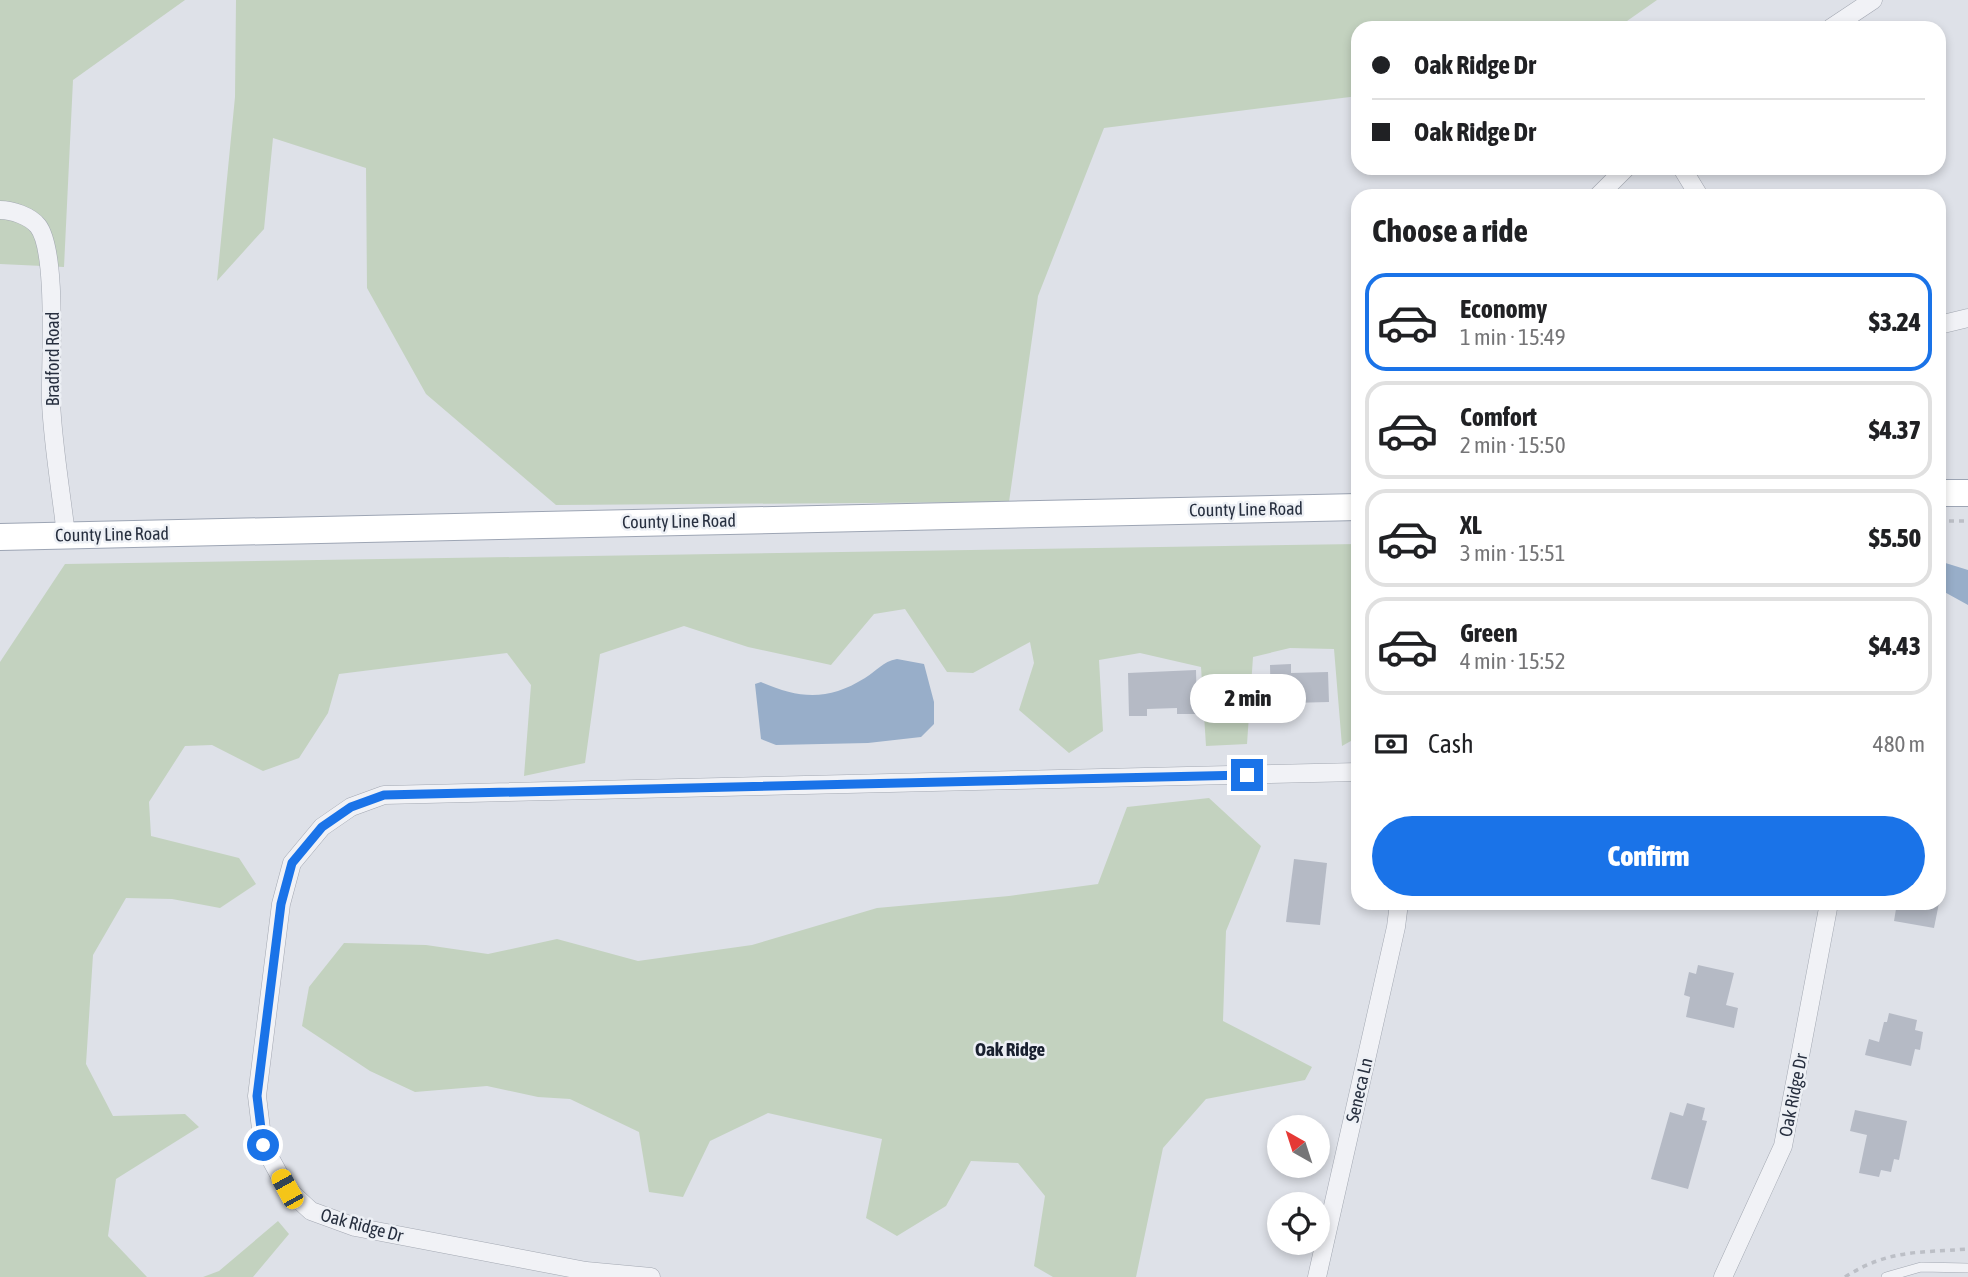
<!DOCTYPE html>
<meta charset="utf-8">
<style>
body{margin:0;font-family:"Asap Condensed",sans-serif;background:#f2f2f2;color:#202124;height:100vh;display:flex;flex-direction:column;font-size:26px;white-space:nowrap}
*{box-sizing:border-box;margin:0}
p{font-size:23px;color:#757577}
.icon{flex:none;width:38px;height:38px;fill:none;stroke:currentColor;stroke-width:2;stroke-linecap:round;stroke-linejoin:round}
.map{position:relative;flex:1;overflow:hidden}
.sheet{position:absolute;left:1351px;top:189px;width:595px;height:721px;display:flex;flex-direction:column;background:#fff;border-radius:21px;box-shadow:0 4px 10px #0003}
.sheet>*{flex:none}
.top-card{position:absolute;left:1351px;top:21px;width:595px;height:154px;border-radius:21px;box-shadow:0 4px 10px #0003;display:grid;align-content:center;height:154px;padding:0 21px;background:#fff}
.needle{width:46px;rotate:321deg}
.controls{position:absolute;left:1267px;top:1115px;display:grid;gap:14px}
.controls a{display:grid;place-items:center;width:63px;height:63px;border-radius:50%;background:#fff;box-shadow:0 4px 10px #0003;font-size:35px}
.end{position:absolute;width:32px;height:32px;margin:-16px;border:9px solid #1a73e8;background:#fff;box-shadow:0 0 0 4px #fff}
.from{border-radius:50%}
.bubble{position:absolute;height:49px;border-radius:24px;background:#fff;box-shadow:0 4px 10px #0003;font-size:23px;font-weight:800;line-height:49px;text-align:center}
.car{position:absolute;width:21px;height:42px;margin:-21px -10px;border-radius:9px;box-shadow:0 0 5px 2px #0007;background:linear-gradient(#f5c518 24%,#345 0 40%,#f5c518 0 76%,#345 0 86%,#f5c518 0)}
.top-card b{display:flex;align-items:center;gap:24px;height:66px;font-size:26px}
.top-card b+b{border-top:2px solid #e0e0e0}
.top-card i{width:18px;height:18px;background:#202124}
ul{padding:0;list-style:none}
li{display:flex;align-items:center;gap:21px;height:98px;margin:0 14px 10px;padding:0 7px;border:4px solid #e0e0e0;border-radius:21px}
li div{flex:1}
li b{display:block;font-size:26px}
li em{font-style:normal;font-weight:800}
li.current{border-color:#1a73e8}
li>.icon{width:63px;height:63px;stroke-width:1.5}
h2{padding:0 21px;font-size:32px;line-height:84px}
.pay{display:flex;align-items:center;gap:18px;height:77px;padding:0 21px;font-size:26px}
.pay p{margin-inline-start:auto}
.action{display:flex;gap:14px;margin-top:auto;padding:14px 21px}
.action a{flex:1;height:80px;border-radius:42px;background:#1a73e8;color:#fff;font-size:28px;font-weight:800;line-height:80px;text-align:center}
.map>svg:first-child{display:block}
</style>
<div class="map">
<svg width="1968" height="1277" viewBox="0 0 1968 1277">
<rect width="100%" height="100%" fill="#dee1e8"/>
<g fill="#c3d2bf">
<path d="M0,0h185l-112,80 -9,187 -64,-3z"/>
<path d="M236,0h1421l-40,28h-259v68l-254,32 -66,168 -29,206 -453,3 -130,-111 -59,-106 -1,-120 -93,-30 -9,91 -47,52 18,-184z"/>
<path d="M1358,544v193l-16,9 -8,-97 -44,-1 -37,9 -6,87 -41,2 -5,-79 -61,-14 -41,7 4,71 -34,22 -50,-43 15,-47 -4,-21 -57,31 -26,-1 -42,-63 -31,5 -43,51 -83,-18 -64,-21 -84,28 -15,109 -61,13 7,-91 -24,-32 -168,21 -11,39 -29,45 -36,13 -51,-26 -27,1 -36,56 2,34 88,22 17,26 -36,24 -48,-9 -46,-1 -33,57 -7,109 27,52 72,-2 14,13 -83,52 -8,57 39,41h-147v-615l65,-98z"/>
<path d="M1209,798l52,48 -35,85 -3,90 89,46 -7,13 -99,19 -43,49 -27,129h-83l-19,-11 11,-70 -27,-33 -47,-2 -25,45 -49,30 -31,-18 16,-79 -114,-26 -58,28 -27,56 -34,-5 -10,-60 -69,-33 -32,-2 -51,-11 -72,6 -45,-21 -68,-45 7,-39 35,-44 82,2 62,9 69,-15 81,22 114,-16 125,-37 132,-12 89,-12 29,-77z"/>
<path d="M278,1221l11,13 -36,43h-50l16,-6z"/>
</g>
<g fill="#98aec9">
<path d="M1939,561l29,9v35l-29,-16z"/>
<path d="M897,659l27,5 10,38v22l-13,13 -53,6 -92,2 -15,-6 -6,-55 6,-2c39,17 67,19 104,-4 13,-8 17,-16 32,-19z"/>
</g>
<g fill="#b5bac5">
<path d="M1291,664v9l37,-1 1,30 -38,1 1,7 -21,1 -1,-46z"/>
<path d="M1196,670l1,44h-20v-6l-30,1v7h-18l-1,-43z"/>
<path d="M1294,859l33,4 -7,62 -34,-3z"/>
<path d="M1897,903h42l-5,25 -40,-7z"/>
<path d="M1698,965l36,8 -8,32 12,3 -4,20 -48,-11 4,-20 -6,-2 5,-23 7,2z"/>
<path d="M1889,1013l28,7 -2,10 8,2 -3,18 -5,-1 -4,17 -46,-11 4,-16 10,3 5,-20h3z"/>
<path d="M1687,1103l18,5 -3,12 5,1 -19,68 -37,-10 19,-67 13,4z"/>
<path d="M1855,1110l52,11 -8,39 -5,-1 -3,13 -10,-2 -2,7 -20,-4 8,-38 -17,-4z"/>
</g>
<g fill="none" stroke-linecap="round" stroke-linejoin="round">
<g stroke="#a3a8b2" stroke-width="10">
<path id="lane" d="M1886,1277l35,-10 47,1"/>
</g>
<g stroke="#a3a8b2" stroke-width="19">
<g id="street">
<path d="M1831,28l42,-28"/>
<path d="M1682,168l17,28"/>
<path d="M1598,196l28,-28"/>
<path d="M0,210c12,0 30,6 38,16 20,26 12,140 13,176 2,44 10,89 15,133"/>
<path d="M1939,325l29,-7"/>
<path d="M651,1277l-65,-6 -231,-44 -44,-16 -24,-22 -24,-44 -6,-49 24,-192 11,-41 30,-36 29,-20 33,-12 974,-23"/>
<path d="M1317,1277l79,-350 3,-24"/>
<path d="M1723,1277l60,-131 46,-243"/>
</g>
</g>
<g stroke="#9da5b4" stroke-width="28">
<g id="primary">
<path d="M1939,493h29"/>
<path d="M0,537l1358,-30"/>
</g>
</g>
<g stroke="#bcbfc6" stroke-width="3.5" stroke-dasharray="5 5" stroke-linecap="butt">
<path d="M1939,521h29"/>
<path d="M1845,1277c44,-28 74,-24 123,-28"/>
</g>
<use href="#lane" stroke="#f1f2f6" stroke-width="9"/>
<use href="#street" stroke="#f1f2f6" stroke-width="18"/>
<use href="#primary" stroke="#fff" stroke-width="26"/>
</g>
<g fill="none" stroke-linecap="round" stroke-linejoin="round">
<path stroke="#1a73e8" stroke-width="9" d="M263,1145l-6,-49 24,-192 11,-41 30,-36 29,-20 33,-12 863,-20"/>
</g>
<g text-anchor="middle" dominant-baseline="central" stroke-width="5" stroke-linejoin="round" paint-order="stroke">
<g font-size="18" fill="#272f3f" stroke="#edf0f5">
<text transform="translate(52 359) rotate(-90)">Bradford Road</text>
<text transform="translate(1246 509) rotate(-1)">County Line Road</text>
<text transform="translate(679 521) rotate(-1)">County Line Road</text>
<text transform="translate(112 534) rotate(-1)">County Line Road</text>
<text transform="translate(1359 1090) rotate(-77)">Seneca Ln</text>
<text transform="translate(1793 1095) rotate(-79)">Oak Ridge Dr</text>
<text transform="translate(362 1225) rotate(15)">Oak Ridge Dr</text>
</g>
<g font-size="19" font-weight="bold" fill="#19202f" stroke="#edf0f5">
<text x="1010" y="1049">Oak Ridge</text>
</g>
</g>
</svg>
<div class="controls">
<a><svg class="needle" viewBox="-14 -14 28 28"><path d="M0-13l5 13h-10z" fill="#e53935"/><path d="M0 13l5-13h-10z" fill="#757577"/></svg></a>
<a><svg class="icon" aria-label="locate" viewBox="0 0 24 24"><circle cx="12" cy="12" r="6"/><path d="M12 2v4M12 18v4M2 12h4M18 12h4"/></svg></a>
</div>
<i class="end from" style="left:263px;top:1145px"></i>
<i class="end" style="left:1247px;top:775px"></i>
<div class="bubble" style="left:1190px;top:674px;width:116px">2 min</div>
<i class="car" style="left:287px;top:1189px;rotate:331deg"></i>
<div class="top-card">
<b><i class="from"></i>Oak Ridge Dr</b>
<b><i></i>Oak Ridge Dr</b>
</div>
<section class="sheet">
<h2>Choose a ride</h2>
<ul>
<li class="current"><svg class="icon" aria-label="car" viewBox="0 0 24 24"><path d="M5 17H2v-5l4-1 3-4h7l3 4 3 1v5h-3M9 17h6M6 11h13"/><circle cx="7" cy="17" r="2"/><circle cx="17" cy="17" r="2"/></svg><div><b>Economy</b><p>1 min · 15:49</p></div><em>$3.24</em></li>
<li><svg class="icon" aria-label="car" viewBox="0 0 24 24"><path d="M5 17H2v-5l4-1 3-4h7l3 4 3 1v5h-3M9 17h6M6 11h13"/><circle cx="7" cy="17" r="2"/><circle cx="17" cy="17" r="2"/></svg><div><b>Comfort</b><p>2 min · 15:50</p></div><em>$4.37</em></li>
<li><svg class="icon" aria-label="car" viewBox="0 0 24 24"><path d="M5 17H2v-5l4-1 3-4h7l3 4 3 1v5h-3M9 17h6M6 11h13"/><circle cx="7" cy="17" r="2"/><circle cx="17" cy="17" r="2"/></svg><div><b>XL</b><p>3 min · 15:51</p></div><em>$5.50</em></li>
<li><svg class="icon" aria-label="car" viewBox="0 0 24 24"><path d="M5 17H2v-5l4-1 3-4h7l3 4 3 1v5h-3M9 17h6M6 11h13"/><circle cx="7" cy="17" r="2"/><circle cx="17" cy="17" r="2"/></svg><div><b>Green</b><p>4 min · 15:52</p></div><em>$4.43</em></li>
</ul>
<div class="pay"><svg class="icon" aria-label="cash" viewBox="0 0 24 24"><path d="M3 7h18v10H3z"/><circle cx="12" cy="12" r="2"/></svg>Cash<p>480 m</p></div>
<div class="action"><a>Confirm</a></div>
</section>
</div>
